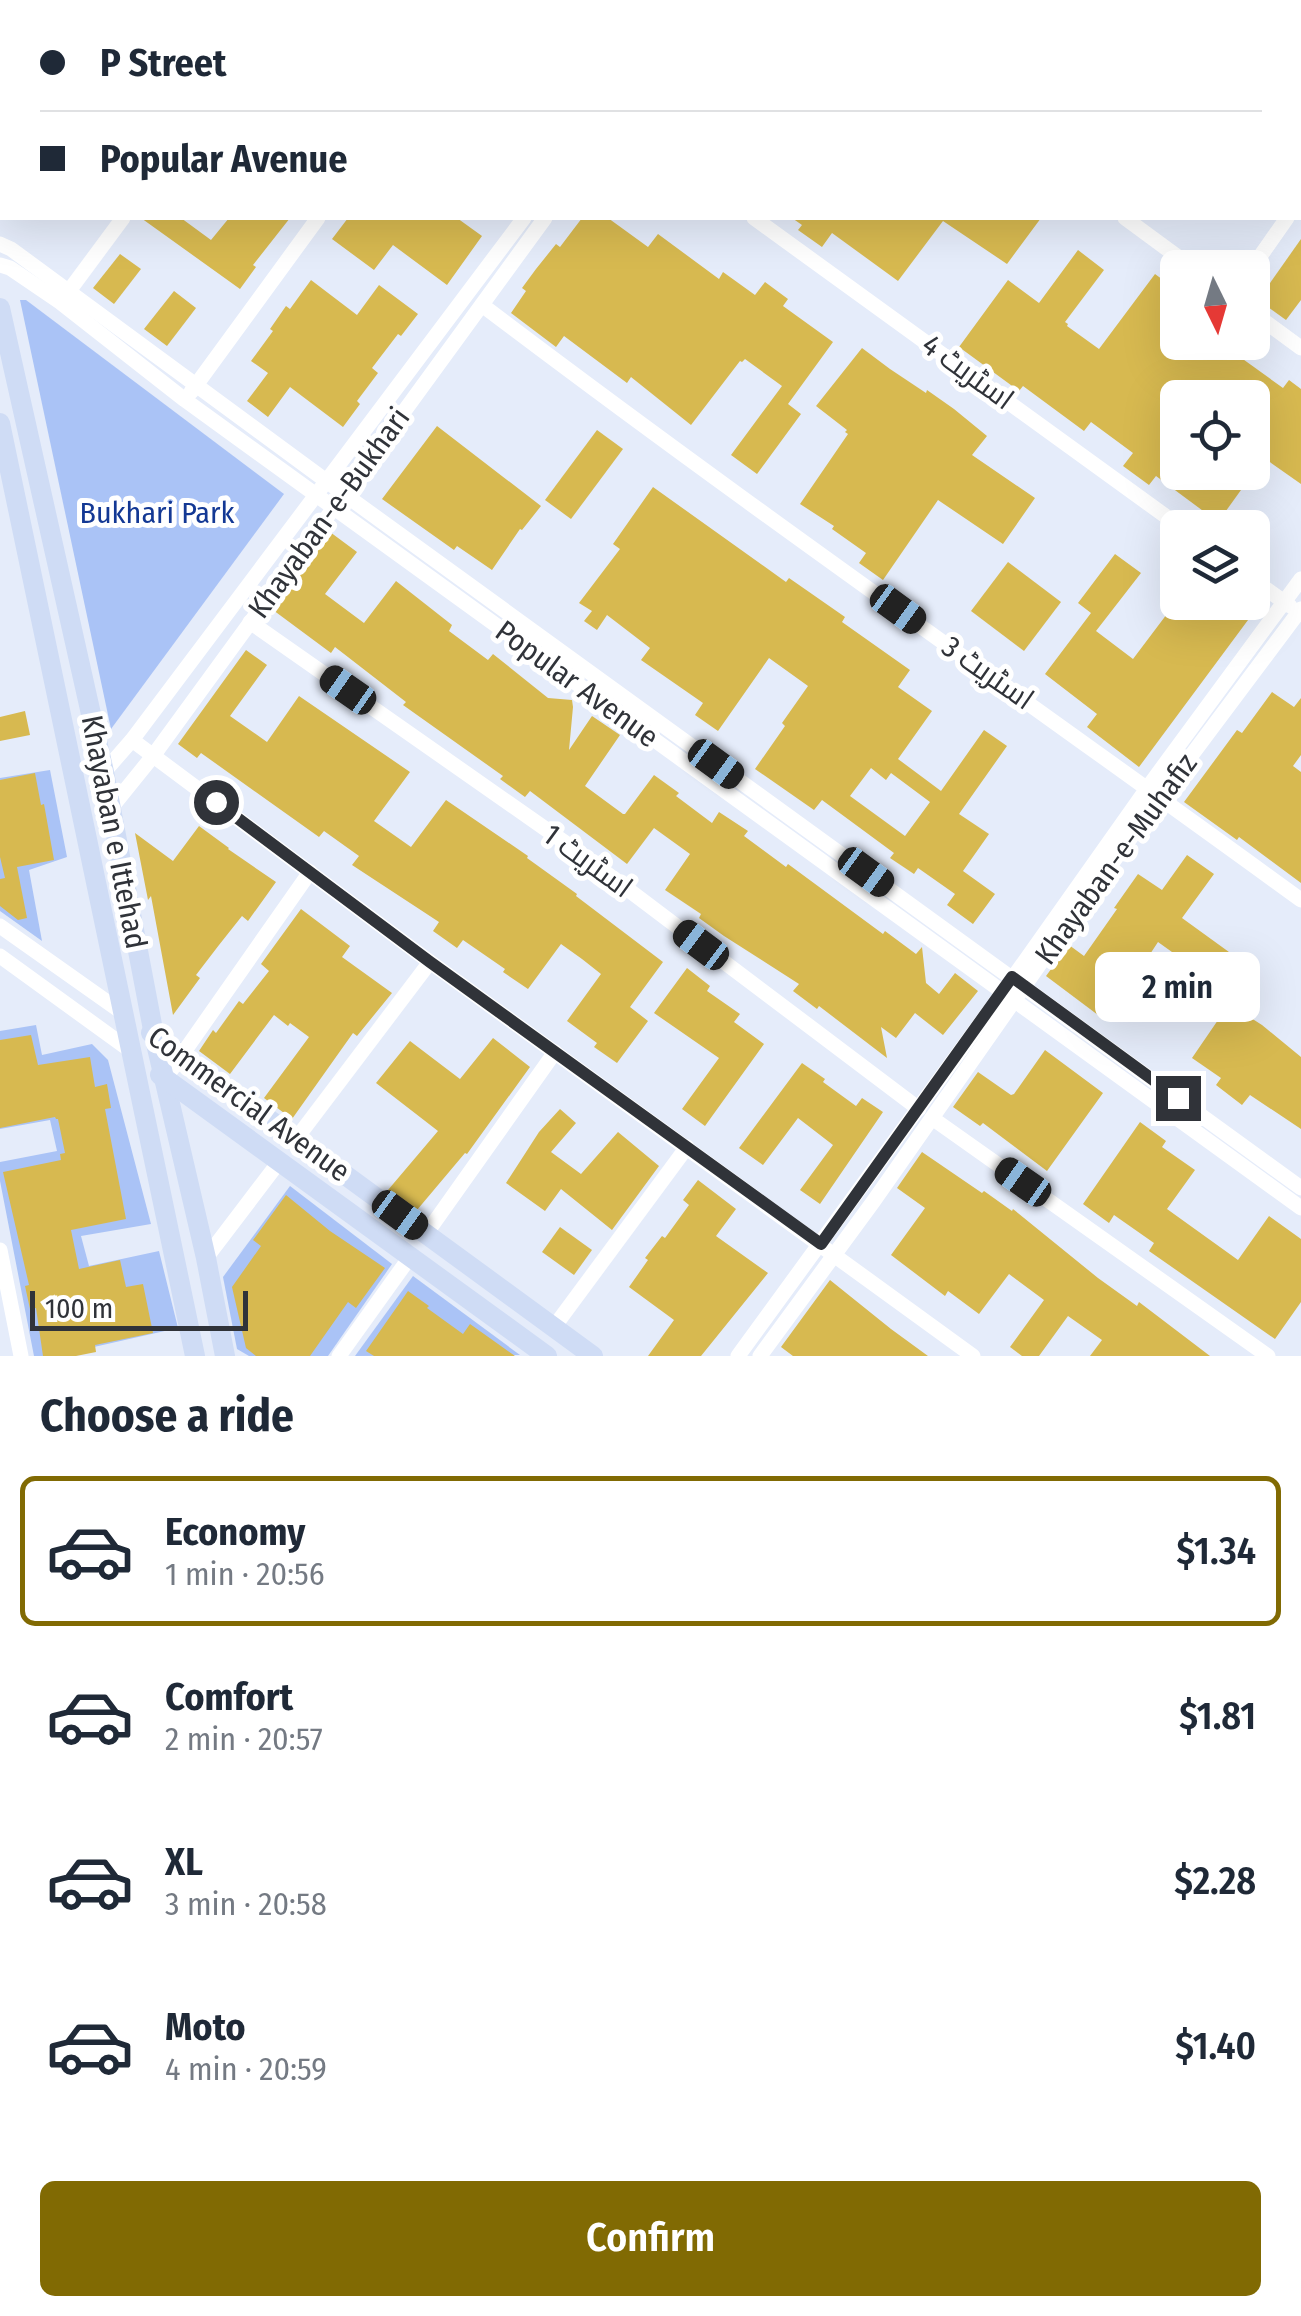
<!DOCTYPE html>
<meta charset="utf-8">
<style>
body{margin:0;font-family:"Fira Sans Condensed",Cairo,sans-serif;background:#f2f2f3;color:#1f2937;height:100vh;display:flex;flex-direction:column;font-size:38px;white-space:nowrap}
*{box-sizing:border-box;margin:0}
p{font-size:32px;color:#747a83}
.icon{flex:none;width:55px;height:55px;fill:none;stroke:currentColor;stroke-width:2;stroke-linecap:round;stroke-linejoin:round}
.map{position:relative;height:1356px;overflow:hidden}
.details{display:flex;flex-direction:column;background:#fff;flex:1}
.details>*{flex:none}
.top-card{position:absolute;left:0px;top:0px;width:1302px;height:220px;box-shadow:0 10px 40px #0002;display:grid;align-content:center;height:220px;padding:0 40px;background:#fff}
.needle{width:65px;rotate:175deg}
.fabs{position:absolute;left:1160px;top:250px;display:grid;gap:20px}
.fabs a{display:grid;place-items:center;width:110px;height:110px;border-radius:15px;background:#fff;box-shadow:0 10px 40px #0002;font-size:50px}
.scale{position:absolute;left:30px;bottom:25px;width:218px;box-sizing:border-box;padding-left:10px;border:5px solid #303339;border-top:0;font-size:28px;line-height:35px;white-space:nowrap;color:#303339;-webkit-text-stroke:8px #fff;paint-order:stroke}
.end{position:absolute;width:45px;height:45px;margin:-22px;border:12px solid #303339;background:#fff;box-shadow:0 0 0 5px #fff}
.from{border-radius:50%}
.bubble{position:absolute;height:70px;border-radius:15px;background:#fff;box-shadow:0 10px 40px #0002;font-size:32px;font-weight:600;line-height:70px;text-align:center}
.car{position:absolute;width:30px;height:60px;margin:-30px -15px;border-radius:12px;box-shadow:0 0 8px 2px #0007;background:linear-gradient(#222 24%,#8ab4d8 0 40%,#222 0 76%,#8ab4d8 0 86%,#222 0)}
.top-card b{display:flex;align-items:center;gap:35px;height:95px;font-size:38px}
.top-card b+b{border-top:2px solid #e0e1e3}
.top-card i{width:25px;height:25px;background:#1f2937}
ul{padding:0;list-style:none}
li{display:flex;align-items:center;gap:30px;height:150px;margin:0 20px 15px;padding:0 20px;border:5px solid transparent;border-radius:15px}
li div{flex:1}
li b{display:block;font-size:38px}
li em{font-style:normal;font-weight:600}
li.active{border-color:#816a03}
li>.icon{width:90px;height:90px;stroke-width:1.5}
h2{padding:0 40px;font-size:45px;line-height:120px}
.button{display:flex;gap:20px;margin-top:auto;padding:20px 40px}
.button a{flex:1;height:115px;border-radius:15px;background:#816a03;color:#fff;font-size:40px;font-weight:600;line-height:115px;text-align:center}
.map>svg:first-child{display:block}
</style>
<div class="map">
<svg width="1301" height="1356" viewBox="0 0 1301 1356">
<rect width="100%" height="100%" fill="#e5ecfa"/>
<g fill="#aac3f6">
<path d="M20,300h6l258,194 -173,235z"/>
<path d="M50,770l17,87 -38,13 13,71 -42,-30v-133z"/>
<path d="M36,1025l6,30 50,-11 16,16 43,164 -70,12 8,30 70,-15 19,77 -124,28h-20l-34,-175v-19l57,-11 -7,-31 -50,9v-98z"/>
<path d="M290,1186l102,78 -64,92h-79l-12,-7 -14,-72z"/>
<path d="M413,1276l107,79 -165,1z"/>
</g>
<g fill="#d7b950" fill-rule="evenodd">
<path d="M141,218h40l30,22 18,-22h61l-37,47 3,2 -16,22z"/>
<path d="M348,218h109l25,18 -35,49 -54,-40 -19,25 -42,-31z"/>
<path d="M582,218h26l40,29 10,-13 61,45 4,-7 32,23 10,-13 23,17 -5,7 50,36 -45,62 13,10 -44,60 -26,-19 51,-69 -37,-27 -3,3 -2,-1 -49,64 -60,-48 -4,6 -63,-47 -8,11 -45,-34 15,-22 -4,-3 14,-19 20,-25 4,3z"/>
<path d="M792,218h249l-34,46 -64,-43 -45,60 -66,-48 -10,14 -24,-17 4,-5z"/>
<path d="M1301,239v61l-15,20 -28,-20z"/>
<path d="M1078,250l26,20 -39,52 3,2 -1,2 32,23 56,-75 23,17v51h47l17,13 -2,2 43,31 6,-8 12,9v95l-37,-26 -46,64 -62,-46 -7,9 -26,-19 10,-13 -42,-31 -7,9 -61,-45 -4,5 -60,-44 49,-67 31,23zM1178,398h74v74h-74z"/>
<path d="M120,254l21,15 -27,35 -21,-16z"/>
<path d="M311,280l46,35 22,-30 39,29 -17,22 -3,-2 -26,34 6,5 -21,28 3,3 -17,23 -53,-40 -22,30 -21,-16 21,-28 -17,-12 22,-30 -3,-2 16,-23 4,3z"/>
<path d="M174,291l22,17 -29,38 -23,-17z"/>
<path d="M862,348l28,21 36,24 1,-3 27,19 33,27 -15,19 63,43 -32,46 -65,-44 -55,80 -24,-17 7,-10 -34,-24 2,-3 -34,-22 48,-70 -3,-2 2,-2 -31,-24z"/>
<path d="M437,426l104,80 -19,24 -2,-1 -28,41 -35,-24 -3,4 -72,-51z"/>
<path d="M597,430l26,19 -52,70 -26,-19z"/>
<path d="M653,487l133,95 3,-4 56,39 -3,5 68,48 -12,17 34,24 -34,48 43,32 43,-61 23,16 -48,68 30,20 -26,37 32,23 -22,30 -26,-19 8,-11 -37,-26 -4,6 -24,-16 4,-5 -72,-53 -8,10 -59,-41 30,-43 -3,-3 26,-37 -39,-28 -51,73 -23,-16 8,-12 -62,-43 9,-12 -43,-33 -10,15 -13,-9 8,-10 -13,-8 41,-54 -7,-5zM871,768l15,12 5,-7 39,29 -25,34 -55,-40z"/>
<path d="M330,532l27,20 -32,42 39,29 32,-42 56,44 -3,6 39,29 5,-6 55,44 24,2 1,7 -4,43 23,-34 28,19 -35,51 38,28h2l29,-39 25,18 -3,3 36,27 7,-11 29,19 -4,5 42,31 2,-3 95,70 2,-3 31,23 6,-7 4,36 13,11 16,-21 23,18 -35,44 -28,-22 -19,25 -15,-11 6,31 -68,-52 -2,3 -24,-18 6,-7 -75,-48 -25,-18 2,-4 -36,-24 25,-36 -36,-26 -27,36 -97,-73 -5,6 -25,-18 3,-3 -100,-71 3,-3 -71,-55 -4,6 -58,-43z"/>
<path d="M1115,554l26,19 -45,58 37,28 43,-57h56l19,14 -112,151 -52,-40 10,-13 -52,-40 46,-61 -13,-10z"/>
<path d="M1008,562l53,40 -37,49 -53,-40z"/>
<path d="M246,650l21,15 -37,51 37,26 32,-46 111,76 -36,49 37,26 35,-47 82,56 -1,2 50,36 -1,2 87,66 -33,45 18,14 -31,42 -23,-16 3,-4 -30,-22 34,-47 -19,-15 -21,-15 -33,45 -25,-17 2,-3 -42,-29 -6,8 -24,-17 6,-9 -87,-57 7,-9 -35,-25 -5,6 -118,-84 -4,5 -19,-14z"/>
<path d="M1272,692l22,15 7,-9v57l-8,11 8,6v111l-62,-46 -2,3 -53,-38 53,-72 5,3z"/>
<path d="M25,711l5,24 -30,6v-24z"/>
<path d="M35,773l6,32 3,-1 10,56 -37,7 10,51 -9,2 -18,-14v-27l5,-1 -5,-21v-77z"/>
<path d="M199,826l30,22 -1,1 48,33 -28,39 -6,-5 -23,29 -23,30 4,3 -27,37 -22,-119 -3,4 -13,-67 38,28z"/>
<path d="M1187,855l27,19 -32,44 58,42 -19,27 -63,-45 -52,79 -60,-45 23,-31 15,11 33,-47 -3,-1 24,-34 24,16z"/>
<path d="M301,909l49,37 -8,11 50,36 -35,43 -4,-3 -61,86 -28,-21 45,-61 -19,-14 -2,3 -14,-11 -44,59 -31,-23 14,-21 3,3 23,-32 4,3 26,-33 -8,-7z"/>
<path d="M687,968l23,18 -3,5 33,23 -6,8 30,22 -59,82 -23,-17 37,-51 -65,-45z"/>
<path d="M1229,1004l33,21 39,32v72l-51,-34 -8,10 -26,-20 5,-7 -29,-20z"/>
<path d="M31,1035l7,30 52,-8 5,30 12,-3 4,24 -6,1 21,110 -55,11 8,39 41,-9 6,27 17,-3 10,49 -58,12 1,7 -20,4h-33l-7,-48 -6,1 -5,-23 4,-1 -26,-113 58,-12 -1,-6 5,-1 -7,-34h-2l-1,-2 -55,11v-88z"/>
<path d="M493,1038l37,29 -63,87 -2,-1 -48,57 -29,-20 50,-59 -62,-48 34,-42 50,38z"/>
<path d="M1045,1050l58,43 -56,78 -64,-48 -3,3 -27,-19 25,-35 33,23 3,-1z"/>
<path d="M802,1063l23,16 -2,3 33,24 6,-8 21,14 -63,92 -20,-14 33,-45 -35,-27 -35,47 -24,-17z"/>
<path d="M560,1109l16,14 -25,29 30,22 37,-42 41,34 -47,64 -51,-41 -16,22 -39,-28 33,-51z"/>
<path d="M1140,1122l26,19 -4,6 33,23 -28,39 71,51 31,-44 32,23v63l-26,37 -126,-88 5,-8 -40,-28 -5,8 -26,-19z"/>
<path d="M922,1152l60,41 2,-2 28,20 1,-2 85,69 39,28 2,-4 71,54h-120l12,-16 -34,-24 -29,40h-17l-12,-9 34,-47 -35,-26 -30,40 -31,-23 -3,5 -54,-41 34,-47 -28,-20z"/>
<path d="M698,1180l38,29 -20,27 52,37 -67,83h-53l26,-36 -45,-33 19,-27 -3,-2 17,-22 3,2 24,-33 -6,-5z"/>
<path d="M286,1195l44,36 55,37 -29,40 -8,-6 -38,54h-54l-10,-8 -14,-61 29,-41 -8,-6z"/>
<path d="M560,1227l32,23 -18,25 -32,-23z"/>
<path d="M830,1280l61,49 37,27h-135l-12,-9z"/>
<path d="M408,1291l21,15 -2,2 36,26 7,-10 45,32h-141l-8,-5z"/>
</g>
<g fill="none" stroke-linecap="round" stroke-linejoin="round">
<g stroke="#fff" stroke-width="15">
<path d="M830,0l3,2"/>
<path d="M1103,0l4,2"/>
<path d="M77,2l2,-2"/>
<path d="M280,2l2,-2"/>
<path d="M474,2l2,-2"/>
<path d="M681,2l1,-2"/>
<path d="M701,2l2,-2"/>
<path d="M0,106l2,-3"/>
<path d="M1300,142l1,1"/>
<path d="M1300,200l1,-2"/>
<path d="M754,218l428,310"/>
<path d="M1125,218l68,50"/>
<path d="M0,244l11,5 333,245 957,694"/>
<path d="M0,265l10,3 50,34 125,98 1116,808"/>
<path d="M1252,268l35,-50"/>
<path d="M66,295l57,-77"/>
<path d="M482,305c269,204 546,396 819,595"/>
<path d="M1252,312l49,36"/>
<path d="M191,392l127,-174"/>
<path d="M1252,579l38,27"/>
<path d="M250,622l327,229 342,258"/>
<path d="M132,740l298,222 543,394"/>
<path d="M104,772l28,-32 392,-522"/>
<path d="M111,808l42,-52 392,-538"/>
<path d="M0,926l123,87"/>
<path d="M0,956l131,95"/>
<path d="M165,1079l145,-207"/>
<path d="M932,1118l336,238"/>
<path d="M296,1139l134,-177"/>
<path d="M426,1234l129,-182"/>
<path d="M0,1250l21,106"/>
<path d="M206,1258l73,-96"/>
<path d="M554,1327l133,-180"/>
<path d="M339,1356l71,-99"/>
<path d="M738,1356l265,-364 145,-205 153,-208"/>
<path d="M760,1356l113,-154 237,-338 191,-255"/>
</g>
<g stroke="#cfdcf5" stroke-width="20">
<path d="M0,308l104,464 50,263 52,223 19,98"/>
<path d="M0,423l195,933"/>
<path d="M151,1033l442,323"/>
<path d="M160,1075l387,281"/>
</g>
</g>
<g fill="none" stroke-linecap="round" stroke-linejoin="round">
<path stroke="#303339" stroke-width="12" d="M216,802l214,160 391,282 191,-267 166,121"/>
</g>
<g text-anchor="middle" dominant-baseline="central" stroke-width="10" stroke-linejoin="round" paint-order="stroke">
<g font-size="30" fill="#303339" stroke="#fff">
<text transform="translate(968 372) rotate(36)">اسٹریٹ 4</text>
<text transform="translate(329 513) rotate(-54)">Khayaban-e-Bukhari</text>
<text transform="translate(988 673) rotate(35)">اسٹریٹ 3</text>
<text transform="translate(577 684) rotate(36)">Popular Avenue</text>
<text transform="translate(114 832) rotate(79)">Khayaban e Ittehad</text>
<text transform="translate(1116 859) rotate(-54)">Khayaban-e-Muhafiz</text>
<text transform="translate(588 861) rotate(36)">اسٹریٹ 1</text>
<text transform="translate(249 1104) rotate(36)">Commercial Avenue</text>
</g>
<g font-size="30" fill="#133894" stroke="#fff">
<text x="157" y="513">Bukhari Park</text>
</g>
</g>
</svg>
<div class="fabs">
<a><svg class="needle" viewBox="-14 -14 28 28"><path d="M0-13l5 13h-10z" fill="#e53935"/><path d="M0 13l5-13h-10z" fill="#747a83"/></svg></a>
<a><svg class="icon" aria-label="locate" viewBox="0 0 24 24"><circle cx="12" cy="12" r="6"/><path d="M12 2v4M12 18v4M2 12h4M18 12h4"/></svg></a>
<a><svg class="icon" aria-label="layers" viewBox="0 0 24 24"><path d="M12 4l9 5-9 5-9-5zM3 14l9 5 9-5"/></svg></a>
</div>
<div class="scale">100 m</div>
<i class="end from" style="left:216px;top:802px"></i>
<i class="end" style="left:1178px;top:1098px"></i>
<div class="bubble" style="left:1095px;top:952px;width:165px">2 min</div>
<i class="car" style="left:898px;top:609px;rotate:126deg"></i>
<i class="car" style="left:348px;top:690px;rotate:305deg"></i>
<i class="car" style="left:716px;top:764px;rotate:126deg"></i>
<i class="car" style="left:866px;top:872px;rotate:126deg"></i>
<i class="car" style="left:701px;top:945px;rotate:307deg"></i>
<i class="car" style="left:1023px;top:1182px;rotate:305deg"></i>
<i class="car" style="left:400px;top:1215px;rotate:126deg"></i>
<div class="top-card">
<b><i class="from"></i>P Street</b>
<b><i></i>Popular Avenue</b>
</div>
</div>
<section class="details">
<h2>Choose a ride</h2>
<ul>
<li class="active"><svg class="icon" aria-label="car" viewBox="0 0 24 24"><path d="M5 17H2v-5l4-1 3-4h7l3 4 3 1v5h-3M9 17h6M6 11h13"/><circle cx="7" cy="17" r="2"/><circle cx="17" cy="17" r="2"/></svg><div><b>Economy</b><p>1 min · 20:56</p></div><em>$1.34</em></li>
<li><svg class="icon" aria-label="car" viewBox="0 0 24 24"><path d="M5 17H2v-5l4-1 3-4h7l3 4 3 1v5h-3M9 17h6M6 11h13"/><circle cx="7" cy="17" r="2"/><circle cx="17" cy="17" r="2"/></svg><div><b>Comfort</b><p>2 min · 20:57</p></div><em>$1.81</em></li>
<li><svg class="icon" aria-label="car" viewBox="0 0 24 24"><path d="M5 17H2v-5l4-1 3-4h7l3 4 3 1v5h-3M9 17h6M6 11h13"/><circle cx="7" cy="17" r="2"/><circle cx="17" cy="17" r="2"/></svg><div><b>XL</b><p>3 min · 20:58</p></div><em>$2.28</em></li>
<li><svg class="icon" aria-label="car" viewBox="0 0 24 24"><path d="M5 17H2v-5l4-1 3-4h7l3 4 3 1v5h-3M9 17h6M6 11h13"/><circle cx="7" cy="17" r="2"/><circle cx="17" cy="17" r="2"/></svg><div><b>Moto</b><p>4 min · 20:59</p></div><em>$1.40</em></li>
</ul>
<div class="button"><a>Confirm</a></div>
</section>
